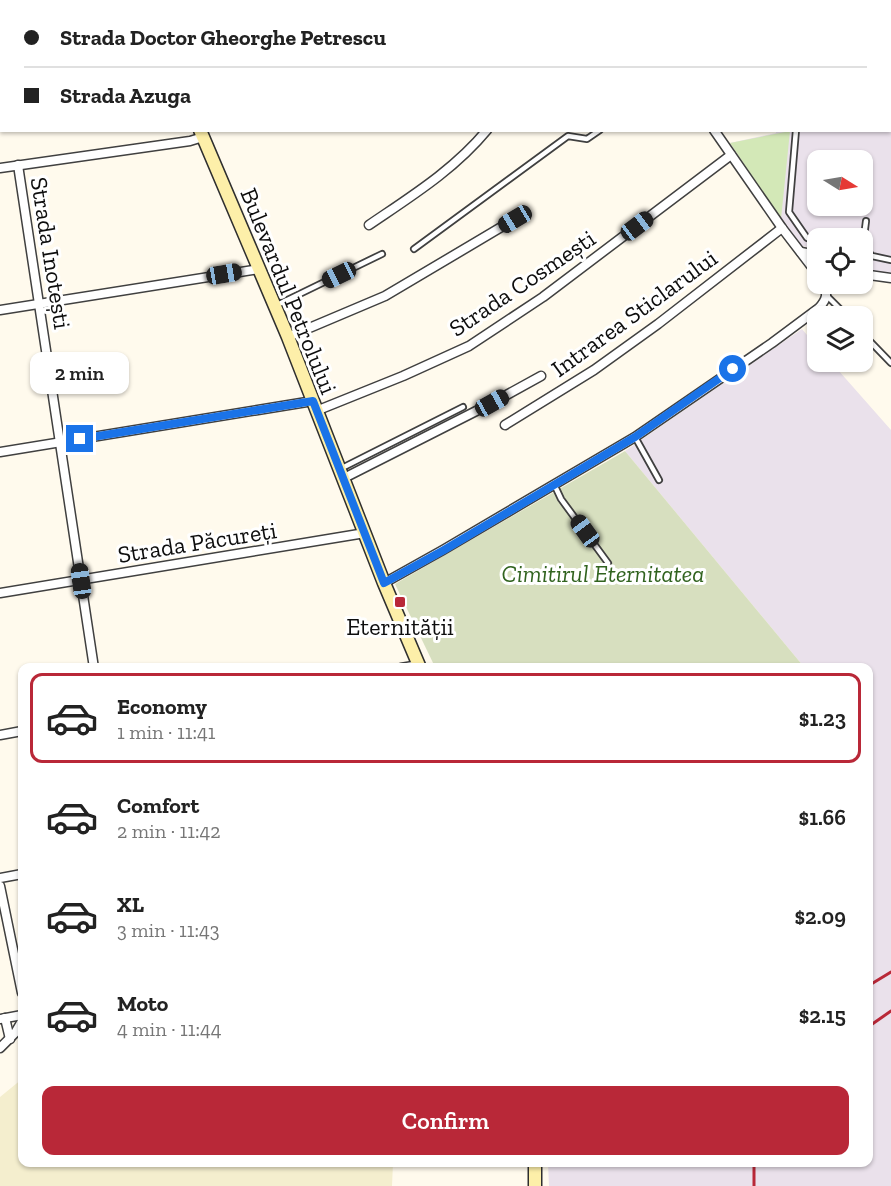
<!DOCTYPE html>
<meta charset="utf-8">
<style>
body{margin:0;font-family:"Zilla Slab",serif;background:#f6f6f6;color:#222;height:100vh;display:flex;flex-direction:column;font-size:22px;white-space:nowrap}
*{box-sizing:border-box;margin:0}
p{font-size:20px;color:#767676}
.icon{flex:none;width:33px;height:33px;fill:none;stroke:currentColor;stroke-width:2;stroke-linecap:round;stroke-linejoin:round}
.map{position:relative;flex:1;overflow:hidden}
.details{position:absolute;left:18px;top:663px;width:855px;height:504px;display:flex;flex-direction:column;background:#fff;border-radius:12px;box-shadow:0 2px 4px #0004}
.details>*{flex:none}
.hud{position:absolute;left:0px;top:0px;width:891px;height:132px;box-shadow:0 2px 4px #0004;display:grid;align-content:center;height:132px;padding:0 24px;background:#fff}
.needle{width:39px;rotate:101deg}
.fabs{position:absolute;left:807px;top:150px;display:grid;gap:12px}
.fabs a{display:grid;place-items:center;width:66px;height:66px;border-radius:12px;background:#fff;box-shadow:0 2px 4px #0004;font-size:30px}
.end{position:absolute;width:27px;height:27px;margin:-14px;border:8px solid #1a73e8;background:#fff;box-shadow:0 0 0 3px #fff}
.from{border-radius:50%}
.bubble{position:absolute;height:42px;border-radius:12px;background:#fff;box-shadow:0 2px 4px #0004;font-size:20px;font-weight:600;line-height:42px;text-align:center}
.car{position:absolute;width:18px;height:36px;margin:-18px -9px;border-radius:8px;box-shadow:0 0 4px 2px #0007;background:linear-gradient(#222 24%,#8ab4d8 0 40%,#222 0 76%,#8ab4d8 0 86%,#222 0)}
.hud b{display:flex;align-items:center;gap:21px;height:57px;font-size:22px}
.hud b+b{border-top:2px solid #e0e0e0}
.hud i{width:15px;height:15px;background:#222}
ul{padding:10px 0 0;list-style:none}
li{display:flex;align-items:center;gap:18px;height:90px;margin:0 12px 9px;padding:0 12px;border:3px solid transparent;border-radius:12px}
li div{flex:1}
li b{display:block;font-size:22px}
li em{font-style:normal;font-weight:600}
li.active{border-color:#b92838}
li>.icon{width:54px;height:54px;stroke-width:1.5}
.cta{display:flex;gap:12px;margin-top:auto;padding:12px 24px}
.cta a{flex:1;height:69px;border-radius:12px;background:#b92838;color:#fff;font-size:24px;font-weight:600;line-height:69px;text-align:center}
.map>svg:first-child{display:block}
</style>
<div class="map">
<svg width="891" height="1186" viewBox="0 0 891 1186">
<rect width="100%" height="100%" fill="#fffaed"/>
<g fill="#eae1eb" fill-rule="evenodd">
<path d="M890,38h1v235l-28,-3 -1,-32h-44l-1,11 -15,-3 -25,-32 -47,-71 46,-10v-2l114,-1zM818,160h44v46h-44z"/>
<path d="M802,329l15,18 1,15h13l60,68v756h-342l-1,-23 320,-1v-494l-64,-1 -179,-216z"/>
</g>
<path fill="#f4eece" d="M22,1079v83l371,1 -1,23h-392v-89z"/>
<path fill="#d3e8b7" d="M790,131l-9,88 -51,-76z"/>
<path fill="#d7dfbf" d="M625,451l179,216h-369l-40,-83z"/>
<g fill="none" stroke-linecap="round" stroke-linejoin="round">
<g stroke="#404040" stroke-width="8">
<g id="lane">
<path d="M261,2v-2"/>
<path d="M319,2l1,-2"/>
<path d="M717,2l1,-2"/>
<path d="M0,67h2"/>
<path d="M796,130l-7,82 18,26 11,2"/>
<path d="M862,245l10,11 19,4"/>
<path d="M863,245l3,-24"/>
<path d="M414,249l154,-113 19,3 13,-9"/>
<path d="M827,296l20,20"/>
<path d="M277,305l105,-51"/>
<path d="M862,333l29,30"/>
<path d="M635,437l24,43"/>
<path d="M342,468l121,-61"/>
<path d="M554,484l7,15 47,64"/>
</g>
</g>
<g stroke="#404040" stroke-width="11">
<g id="street">
<path d="M783,2l1,-2"/>
<path d="M799,2v-2"/>
<path d="M890,31h1"/>
<path d="M714,130l68,98 36,47"/>
<path d="M18,165l76,503"/>
<path d="M0,168l190,-27 13,-4"/>
<path d="M369,225c41,-28 85,-55 118,-95"/>
<path d="M801,252l17,3"/>
<path d="M862,274l29,4"/>
<path d="M0,310l259,-41"/>
<path d="M288,337l97,-41 130,-77"/>
<path d="M316,411l87,-35 66,-30 74,-49 188,-142"/>
<path d="M505,425l89,-55 64,-46 124,-96"/>
<path d="M0,452l313,-51"/>
<path d="M344,478l148,-75 49,-27"/>
<path d="M384,583l59,-33 192,-113 137,-94 47,-35c8,-9 9,-14 4,-24"/>
<path d="M0,593l365,-60"/>
<path d="M401,668l18,-3"/>
<path d="M0,735l22,-4"/>
<path d="M0,878l22,-4"/>
<path d="M0,886l22,107"/>
<path d="M5,1018l5,21"/>
<path d="M0,1019l22,-4"/>
<path d="M0,1048l15,-15 7,-12"/>
</g>
</g>
<g stroke="#2f2f2f" stroke-width="15">
<g id="secondary">
<path d="M162,0v2"/>
<path d="M200,130l88,207 96,246 36,85"/>
<path d="M535,1162v24"/>
</g>
</g>
<use href="#lane" stroke="#fff" stroke-width="4.5"/>
<use href="#street" stroke="#fff" stroke-width="8"/>
<use href="#secondary" stroke="#fdefa9" stroke-width="12"/>
<g stroke="#b92838" stroke-width="3">
<path d="M868,986l23,-14"/>
<path d="M868,1027l23,-16"/>
<path d="M754,1162v24"/>
</g>
</g>
<g fill="none" stroke-linecap="round" stroke-linejoin="round">
<path stroke="#1a73e8" stroke-width="8" d="M80,439l233,-38 71,182 60,-33 191,-113 98,-68"/>
</g>
<rect fill="#b92838" stroke="#fff" stroke-width="2" x="394" y="596" width="12" height="12" rx="3"/>
<g text-anchor="middle" dominant-baseline="central" stroke-width="6" stroke-linejoin="round" paint-order="stroke">
<g font-size="24" fill="#0d0d0d" stroke="#fff">
<text transform="translate(51 253) rotate(81)">Strada Inotești</text>
<text transform="translate(522 283) rotate(-34)">Strada Cosmești</text>
<text transform="translate(289 291) rotate(68)">Bulevardul Petrolului</text>
<text transform="translate(634 313) rotate(-36)">Intrarea Sticlarului</text>
<text transform="translate(197 542) rotate(-9)">Strada Păcureți</text>
</g>
<g font-size="24" font-style="italic" fill="#31631f" stroke="#fff">
<text x="603" y="573">Cimitirul Eternitatea</text>
</g>
<g font-size="24" fill="#0d0d0d" stroke="#fff">
<text x="400" y="626">Eternității</text>
</g>
</g>
</svg>
<div class="fabs">
<a><svg class="needle" viewBox="-14 -14 28 28"><path d="M0-13l5 13h-10z" fill="#e53935"/><path d="M0 13l5-13h-10z" fill="#767676"/></svg></a>
<a><svg class="icon" aria-label="locate" viewBox="0 0 24 24"><circle cx="12" cy="12" r="6"/><path d="M12 2v4M12 18v4M2 12h4M18 12h4"/></svg></a>
<a><svg class="icon" aria-label="layers" viewBox="0 0 24 24"><path d="M12 4l9 5-9 5-9-5zM3 14l9 5 9-5"/></svg></a>
</div>
<i class="end from" style="left:733px;top:369px"></i>
<i class="end" style="left:80px;top:439px"></i>
<div class="bubble" style="left:30px;top:352px;width:99px">2 min</div>
<i class="car" style="left:515px;top:219px;rotate:239deg"></i>
<i class="car" style="left:637px;top:226px;rotate:53deg"></i>
<i class="car" style="left:224px;top:274px;rotate:80deg"></i>
<i class="car" style="left:339px;top:275px;rotate:244deg"></i>
<i class="car" style="left:492px;top:403px;rotate:61deg"></i>
<i class="car" style="left:585px;top:531px;rotate:324deg"></i>
<i class="car" style="left:81px;top:581px;rotate:352deg"></i>
<div class="hud">
<b><i class="from"></i>Strada Doctor Gheorghe Petrescu</b>
<b><i></i>Strada Azuga</b>
</div>
<section class="details">
<ul>
<li class="active"><svg class="icon" aria-label="car" viewBox="0 0 24 24"><path d="M5 17H2v-5l4-1 3-4h7l3 4 3 1v5h-3M9 17h6M6 11h13"/><circle cx="7" cy="17" r="2"/><circle cx="17" cy="17" r="2"/></svg><div><b>Economy</b><p>1 min · 11:41</p></div><em>$1.23</em></li>
<li><svg class="icon" aria-label="car" viewBox="0 0 24 24"><path d="M5 17H2v-5l4-1 3-4h7l3 4 3 1v5h-3M9 17h6M6 11h13"/><circle cx="7" cy="17" r="2"/><circle cx="17" cy="17" r="2"/></svg><div><b>Comfort</b><p>2 min · 11:42</p></div><em>$1.66</em></li>
<li><svg class="icon" aria-label="car" viewBox="0 0 24 24"><path d="M5 17H2v-5l4-1 3-4h7l3 4 3 1v5h-3M9 17h6M6 11h13"/><circle cx="7" cy="17" r="2"/><circle cx="17" cy="17" r="2"/></svg><div><b>XL</b><p>3 min · 11:43</p></div><em>$2.09</em></li>
<li><svg class="icon" aria-label="car" viewBox="0 0 24 24"><path d="M5 17H2v-5l4-1 3-4h7l3 4 3 1v5h-3M9 17h6M6 11h13"/><circle cx="7" cy="17" r="2"/><circle cx="17" cy="17" r="2"/></svg><div><b>Moto</b><p>4 min · 11:44</p></div><em>$2.15</em></li>
</ul>
<div class="cta"><a>Confirm</a></div>
</section>
</div>
